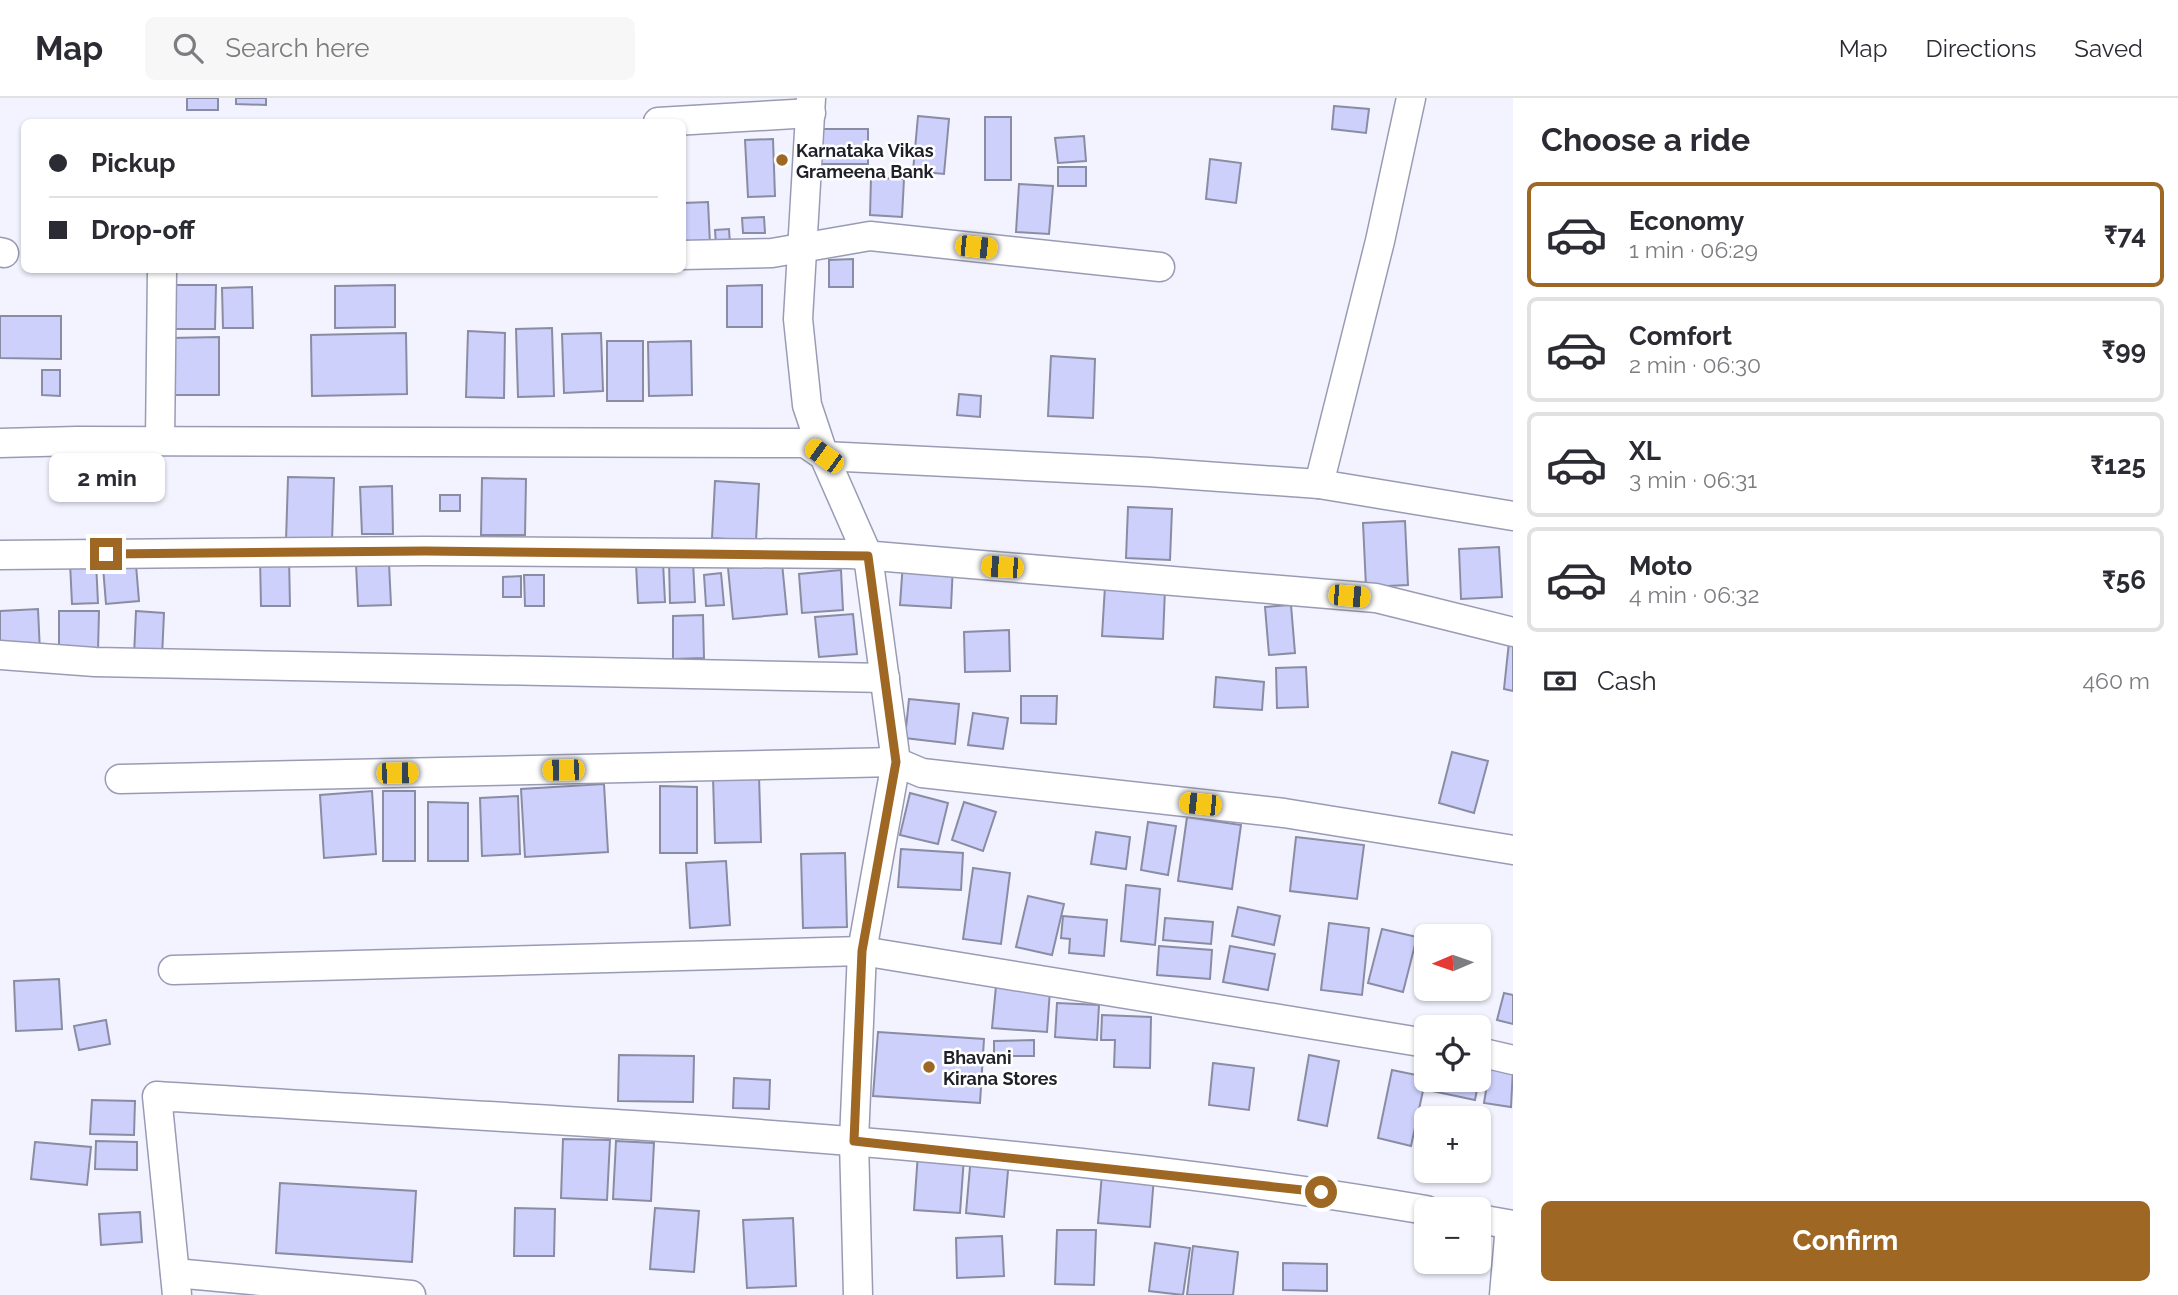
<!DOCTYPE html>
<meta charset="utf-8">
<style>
body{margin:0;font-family:Raleway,sans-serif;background:#f7f7f7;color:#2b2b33;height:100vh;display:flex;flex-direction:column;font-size:26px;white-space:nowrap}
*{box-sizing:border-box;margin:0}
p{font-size:23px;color:#7c7c81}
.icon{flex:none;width:38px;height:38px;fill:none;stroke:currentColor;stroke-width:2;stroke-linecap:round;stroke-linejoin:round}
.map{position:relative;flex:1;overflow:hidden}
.side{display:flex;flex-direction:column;background:#fff;width:665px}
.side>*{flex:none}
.top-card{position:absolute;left:21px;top:21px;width:665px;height:154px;border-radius:10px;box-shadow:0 2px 5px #0004;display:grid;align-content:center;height:154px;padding:0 28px;background:#fff}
.needle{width:46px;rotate:268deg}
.buttons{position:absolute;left:1414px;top:826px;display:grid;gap:14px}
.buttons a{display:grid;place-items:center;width:77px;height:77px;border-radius:10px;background:#fff;box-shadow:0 2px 5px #0004;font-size:35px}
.end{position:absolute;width:32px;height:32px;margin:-16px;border:9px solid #9f6724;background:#fff;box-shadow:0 0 0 4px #fff}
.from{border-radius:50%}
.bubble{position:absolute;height:49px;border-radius:10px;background:#fff;box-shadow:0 2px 5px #0004;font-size:23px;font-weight:700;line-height:49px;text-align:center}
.car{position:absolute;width:21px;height:42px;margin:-21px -10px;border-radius:9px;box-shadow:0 0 5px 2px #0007;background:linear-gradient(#f5c518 24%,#345 0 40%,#f5c518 0 76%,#345 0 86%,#f5c518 0)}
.top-card b{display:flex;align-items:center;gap:24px;height:66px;font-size:26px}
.top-card b+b{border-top:2px solid #e1e1e2}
.top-card i{width:18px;height:18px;background:#2b2b33}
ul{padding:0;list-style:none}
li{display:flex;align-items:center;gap:21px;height:105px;margin:0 14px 10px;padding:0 14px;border:4px solid #e1e1e2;border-radius:10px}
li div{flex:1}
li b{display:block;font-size:26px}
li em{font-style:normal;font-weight:700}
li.current{border-color:#9f6724}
li>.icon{width:63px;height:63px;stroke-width:1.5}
h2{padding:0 28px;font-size:32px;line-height:84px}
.pay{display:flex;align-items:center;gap:18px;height:77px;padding:0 28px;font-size:26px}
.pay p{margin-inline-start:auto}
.primary-button{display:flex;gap:14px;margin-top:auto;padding:14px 28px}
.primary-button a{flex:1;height:80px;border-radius:10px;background:#9f6724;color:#fff;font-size:28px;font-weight:700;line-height:80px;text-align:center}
header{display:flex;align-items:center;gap:42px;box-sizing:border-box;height:98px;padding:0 35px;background:#fff;border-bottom:2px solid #e1e1e2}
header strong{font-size:33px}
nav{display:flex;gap:38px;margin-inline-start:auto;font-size:24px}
.search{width:490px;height:63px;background:#f7f7f7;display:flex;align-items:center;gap:18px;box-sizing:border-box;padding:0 24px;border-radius:10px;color:#7c7c81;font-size:26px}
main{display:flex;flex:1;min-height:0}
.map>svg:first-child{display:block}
</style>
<header>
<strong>Map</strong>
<div class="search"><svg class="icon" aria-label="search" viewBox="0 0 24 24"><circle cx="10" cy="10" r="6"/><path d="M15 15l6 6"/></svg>Search here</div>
<nav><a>Map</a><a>Directions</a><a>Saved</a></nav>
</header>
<main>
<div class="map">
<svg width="1513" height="1197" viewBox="0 0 1513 1197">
<rect width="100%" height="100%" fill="#f2f3fe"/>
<g fill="#ccd0fb" stroke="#8a8ca4" stroke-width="2">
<rect x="187" y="0" width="31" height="12"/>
<path d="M236,0h30v7l-30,-1z"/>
<path d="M1334,8l35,3 -3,24 -34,-4z"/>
<path d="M918,18l31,3 -5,55 -31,-3z"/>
<rect x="985" y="19" width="26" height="63"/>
<rect x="820" y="31" width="48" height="35"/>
<path d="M1084,38l2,25 -28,2 -3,-25z"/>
<path d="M773,41l2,57 -27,1 -3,-57z"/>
<path d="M1210,61l31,4 -5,40 -30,-4z"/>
<rect x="1058" y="69" width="28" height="19"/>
<path d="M871,80l33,1 -2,38 -32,-2z"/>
<path d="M1019,86l34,2 -4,48 -33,-2z"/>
<path d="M708,104l2,42 -25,1 -2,-42z"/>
<path d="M764,119l1,16h-22l-1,-15z"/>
<path d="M729,131l1,15 -14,1 -1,-15z"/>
<path d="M853,161v28h-24v-27z"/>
<path d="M172,187h44l-1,44h-43z"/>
<path d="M395,187v42l-60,1v-42z"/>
<path d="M762,187v42h-35v-41z"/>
<path d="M252,189l1,41h-30l-1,-40z"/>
<path d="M0,218h61v43l-61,-1z"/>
<path d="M552,230l2,68 -36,1 -2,-68z"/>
<path d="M468,233l37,2 -1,65 -38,-1z"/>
<path d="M406,235l1,61 -95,2 -1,-61z"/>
<path d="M601,235l2,58 -39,2 -2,-59z"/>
<path d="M219,239v58h-47l-1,-57z"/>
<rect x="607" y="243" width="36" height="60"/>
<path d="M691,243l1,54 -43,1 -1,-54z"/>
<path d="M1051,258l44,3 -2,59 -45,-2z"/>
<path d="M42,272h18v26l-18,-1z"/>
<path d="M959,296l22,2 -1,21 -23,-2z"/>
<path d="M288,379l46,1 -2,64 -46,-1z"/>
<path d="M482,380l44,1 -1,56h-44z"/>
<path d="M715,383l44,3 -3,57 -44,-3z"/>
<path d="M392,388l1,48h-31l-2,-47z"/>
<rect x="440" y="397" width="20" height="16"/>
<path d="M1128,409l44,2 -2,51 -44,-2z"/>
<path d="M1405,423l3,64 -42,2 -3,-64z"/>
<path d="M1499,449l3,50 -41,2 -2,-50z"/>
<path d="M289,459l1,49h-29l-1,-47z"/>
<path d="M693,463l2,41 -25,1 -1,-41z"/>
<path d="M96,464l2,41 -26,1 -2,-41z"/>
<path d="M663,464l2,40 -27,1 -2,-39z"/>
<path d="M903,464l50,2 -2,44 -51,-3z"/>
<path d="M389,465l2,42 -33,1 -2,-42z"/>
<path d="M782,465l5,51 -54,5 -5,-51z"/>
<path d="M136,467l3,36 -33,3 -3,-37z"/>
<path d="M841,472l2,40 -41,3 -3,-39z"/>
<path d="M721,475l3,32 -18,1 -2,-31z"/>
<path d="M524,477h20v31h-19z"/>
<path d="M521,478v21h-18v-20z"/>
<path d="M1105,488l60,3 -2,50 -61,-3z"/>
<path d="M1291,507l4,48 -26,2 -4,-48z"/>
<path d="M38,511l2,43 -40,1v-42z"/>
<path d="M59,513h40l-1,40h-39z"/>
<path d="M136,513l28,2 -2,44 -28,-1z"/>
<path d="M853,516l4,40 -38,3 -4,-40z"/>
<path d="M703,517l1,43 -31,1v-43z"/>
<path d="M1009,532l1,41 -45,1 -1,-40z"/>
<path d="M1509,544l4,2v47l-9,-2z"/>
<path d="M1306,569l2,40 -31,1 -1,-40z"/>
<path d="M1216,579l48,5 -2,28 -48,-3z"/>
<path d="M1021,598h36l-1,28 -35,-1z"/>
<path d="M909,601l50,5 -4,40 -50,-6z"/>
<path d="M973,615l35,5 -5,31 -35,-4z"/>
<path d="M1452,654l36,9 -14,52 -35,-10z"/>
<path d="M759,678l2,66 -46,1 -2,-65z"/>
<path d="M604,686l4,68 -83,5 -4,-68z"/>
<path d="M660,688l37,1v66h-37z"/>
<path d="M372,693l4,63 -52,4 -4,-63z"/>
<rect x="383" y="693" width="32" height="70"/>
<path d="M910,695l38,10 -10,41 -38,-9z"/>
<path d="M518,698l2,58 -38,2 -2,-58z"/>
<path d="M428,704l40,1v58h-40z"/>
<path d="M964,704l32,10 -13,39 -31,-11z"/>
<path d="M1187,719l54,8 -9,64 -54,-8z"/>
<path d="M1148,724l28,4 -8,49 -27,-5z"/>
<path d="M1096,734l34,5 -4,32 -35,-5z"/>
<path d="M1296,739l68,8 -7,54 -67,-8z"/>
<path d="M901,751l62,4 -2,37 -63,-3z"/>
<path d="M845,755l2,74 -44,1 -2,-74z"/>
<path d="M726,763l4,64 -40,3 -4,-65z"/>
<path d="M973,770l37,5 -9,71 -38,-5z"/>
<path d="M1126,787l34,4 -5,56 -34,-4z"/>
<path d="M1028,798l36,8 -12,51 -36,-8z"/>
<path d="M1238,809l42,9 -6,29 -42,-9z"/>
<path d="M1063,818l44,4 -3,36 -35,-3 1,-14 -9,-1z"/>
<path d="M1165,820l48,4 -2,22 -48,-4z"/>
<path d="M1329,825l40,5 -7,67 -41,-5z"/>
<path d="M1382,831l35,8 -14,55 -35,-9z"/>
<path d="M1159,848l53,4 -2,29 -53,-4z"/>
<path d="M1230,848l45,8 -7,36 -45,-8z"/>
<path d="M59,881l3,50 -46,2 -2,-50z"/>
<path d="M996,888l54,4 -3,42 -55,-4z"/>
<path d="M1504,895l9,2v29l-16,-4z"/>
<path d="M1057,905l42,2 -2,35 -42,-3z"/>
<path d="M1102,917l49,2 -1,51 -36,-1 1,-27h-14z"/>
<path d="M106,922l4,24 -31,6 -5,-24z"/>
<path d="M878,934l106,7 -4,64 -107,-7z"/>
<path d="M1034,942v16h-40v-15z"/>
<path d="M619,957l75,1 -1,46 -75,-1z"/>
<path d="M1309,957l30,6 -12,65 -29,-6z"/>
<path d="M1213,965l41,5 -5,42 -40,-5z"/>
<path d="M1479,965l3,1 -7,36 -43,-9 2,-11h45z"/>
<path d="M1490,967l23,4 -2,38 -27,-4z"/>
<path d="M1392,972l34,7 -15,69 -33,-8z"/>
<path d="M734,980l36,2 -1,29 -36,-1z"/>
<path d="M92,1002l43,1 -1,34 -44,-1z"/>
<path d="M563,1041l47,1 -3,60 -46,-2z"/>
<path d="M96,1043l41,1v28l-42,-1z"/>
<path d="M616,1043l38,2 -3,58 -38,-2z"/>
<path d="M35,1044l56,5 -4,38 -56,-6z"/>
<path d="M918,1055l46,4 -4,56 -46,-3z"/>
<path d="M971,1057l38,4 -5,58 -38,-4z"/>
<path d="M1103,1062l52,4 -5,63 -52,-4z"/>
<path d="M280,1085l136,8 -4,71 -136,-9z"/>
<path d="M515,1110l40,1 -1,47h-40z"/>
<path d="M655,1110l44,3 -5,61 -44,-3z"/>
<path d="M140,1114l2,30 -41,3 -2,-31z"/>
<path d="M793,1120l3,68 -49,2 -4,-68z"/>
<path d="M1057,1132h39l-2,55 -39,-1z"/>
<path d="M1002,1138l2,40 -47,2 -1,-40z"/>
<path d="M1155,1145l35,5 -7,47 -34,-4z"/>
<path d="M1193,1148l45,6 -5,43h-46z"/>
<path d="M1283,1165l44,1v27l-44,-1z"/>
</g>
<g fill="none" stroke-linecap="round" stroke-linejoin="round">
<g stroke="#999bb4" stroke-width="31">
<g id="minor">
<path d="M811,0l-13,221 9,86 17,51 44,100 28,206 -34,189 -8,190 4,154"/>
<path d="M658,24l153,-9"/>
<path d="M0,154l4,1"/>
<path d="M682,157l90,-2 98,-17 290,31"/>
<path d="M160,343l2,-171"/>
<path d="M0,345l77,-2 728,2 19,13 325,16 170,12 194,32"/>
<path d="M1319,386l61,-243 31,-143"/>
<path d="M0,457l425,-4 426,3 525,44 137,34"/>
<path d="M0,557l95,7 790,16"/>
<path d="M120,681l776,-17 26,11 362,40 229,37"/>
<path d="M173,872l689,-19 564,92"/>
<path d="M1479,954l34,8"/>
<path d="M1479,1121l34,6"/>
<path d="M175,1175l236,22"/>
<path d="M177,1197l-20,-199c423,27 850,43 1269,114"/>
<path d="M1504,1197l6,-70"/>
</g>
</g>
<use href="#minor" stroke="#fff" stroke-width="28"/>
</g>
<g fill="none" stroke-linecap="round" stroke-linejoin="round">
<path stroke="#9f6724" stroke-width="9" d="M106,456l319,-3 443,5 28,206 -34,189 -8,190 467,51"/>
</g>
<g fill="#9f6724" stroke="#fff" stroke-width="2.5">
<circle cx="782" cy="62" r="7"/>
<circle cx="929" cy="969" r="7"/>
</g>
<g text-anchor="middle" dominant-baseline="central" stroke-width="5" stroke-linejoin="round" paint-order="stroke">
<g font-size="18" font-weight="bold" fill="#1f2029" stroke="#fff" text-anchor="start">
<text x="796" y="52">Karnataka Vikas<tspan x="796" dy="21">Grameena Bank</tspan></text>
<text x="943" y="959">Bhavani<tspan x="943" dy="21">Kirana Stores</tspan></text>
</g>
</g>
</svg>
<div class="buttons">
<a><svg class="needle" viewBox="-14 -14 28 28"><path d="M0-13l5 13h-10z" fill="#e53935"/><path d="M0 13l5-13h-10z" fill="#7c7c81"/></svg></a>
<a><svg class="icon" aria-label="locate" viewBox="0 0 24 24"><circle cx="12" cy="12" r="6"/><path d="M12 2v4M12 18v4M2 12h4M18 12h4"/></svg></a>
<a>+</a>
<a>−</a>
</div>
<i class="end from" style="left:1321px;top:1094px"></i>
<i class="end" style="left:106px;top:456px"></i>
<div class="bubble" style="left:49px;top:355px;width:116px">2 min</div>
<i class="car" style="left:976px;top:149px;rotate:96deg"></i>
<i class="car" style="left:824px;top:358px;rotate:306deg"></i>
<i class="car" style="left:1002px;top:469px;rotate:274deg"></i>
<i class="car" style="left:1349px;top:498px;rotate:95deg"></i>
<i class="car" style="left:563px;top:672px;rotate:269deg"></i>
<i class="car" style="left:397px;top:675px;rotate:89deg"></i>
<i class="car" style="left:1200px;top:706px;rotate:276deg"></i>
<div class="top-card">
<b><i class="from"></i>Pickup</b>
<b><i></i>Drop-off</b>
</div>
</div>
<section class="side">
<h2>Choose a ride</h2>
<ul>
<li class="current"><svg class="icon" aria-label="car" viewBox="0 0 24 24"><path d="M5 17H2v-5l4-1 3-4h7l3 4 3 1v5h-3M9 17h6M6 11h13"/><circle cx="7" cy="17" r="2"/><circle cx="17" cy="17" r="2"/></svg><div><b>Economy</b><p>1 min · 06:29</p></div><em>₹74</em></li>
<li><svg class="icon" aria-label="car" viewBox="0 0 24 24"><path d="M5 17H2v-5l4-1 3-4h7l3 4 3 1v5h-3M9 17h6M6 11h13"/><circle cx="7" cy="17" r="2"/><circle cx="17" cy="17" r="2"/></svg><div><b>Comfort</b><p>2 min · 06:30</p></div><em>₹99</em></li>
<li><svg class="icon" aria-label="car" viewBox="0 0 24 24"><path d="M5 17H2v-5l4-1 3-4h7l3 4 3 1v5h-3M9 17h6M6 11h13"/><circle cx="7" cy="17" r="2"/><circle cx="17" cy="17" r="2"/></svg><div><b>XL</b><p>3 min · 06:31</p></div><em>₹125</em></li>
<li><svg class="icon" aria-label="car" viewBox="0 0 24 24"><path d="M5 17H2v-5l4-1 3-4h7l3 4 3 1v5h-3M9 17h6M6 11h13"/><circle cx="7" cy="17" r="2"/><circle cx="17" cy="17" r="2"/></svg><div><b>Moto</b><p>4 min · 06:32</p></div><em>₹56</em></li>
</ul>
<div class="pay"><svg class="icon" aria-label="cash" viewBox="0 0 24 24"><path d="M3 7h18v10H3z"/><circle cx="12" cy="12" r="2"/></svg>Cash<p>460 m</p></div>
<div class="primary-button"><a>Confirm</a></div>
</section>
</main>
